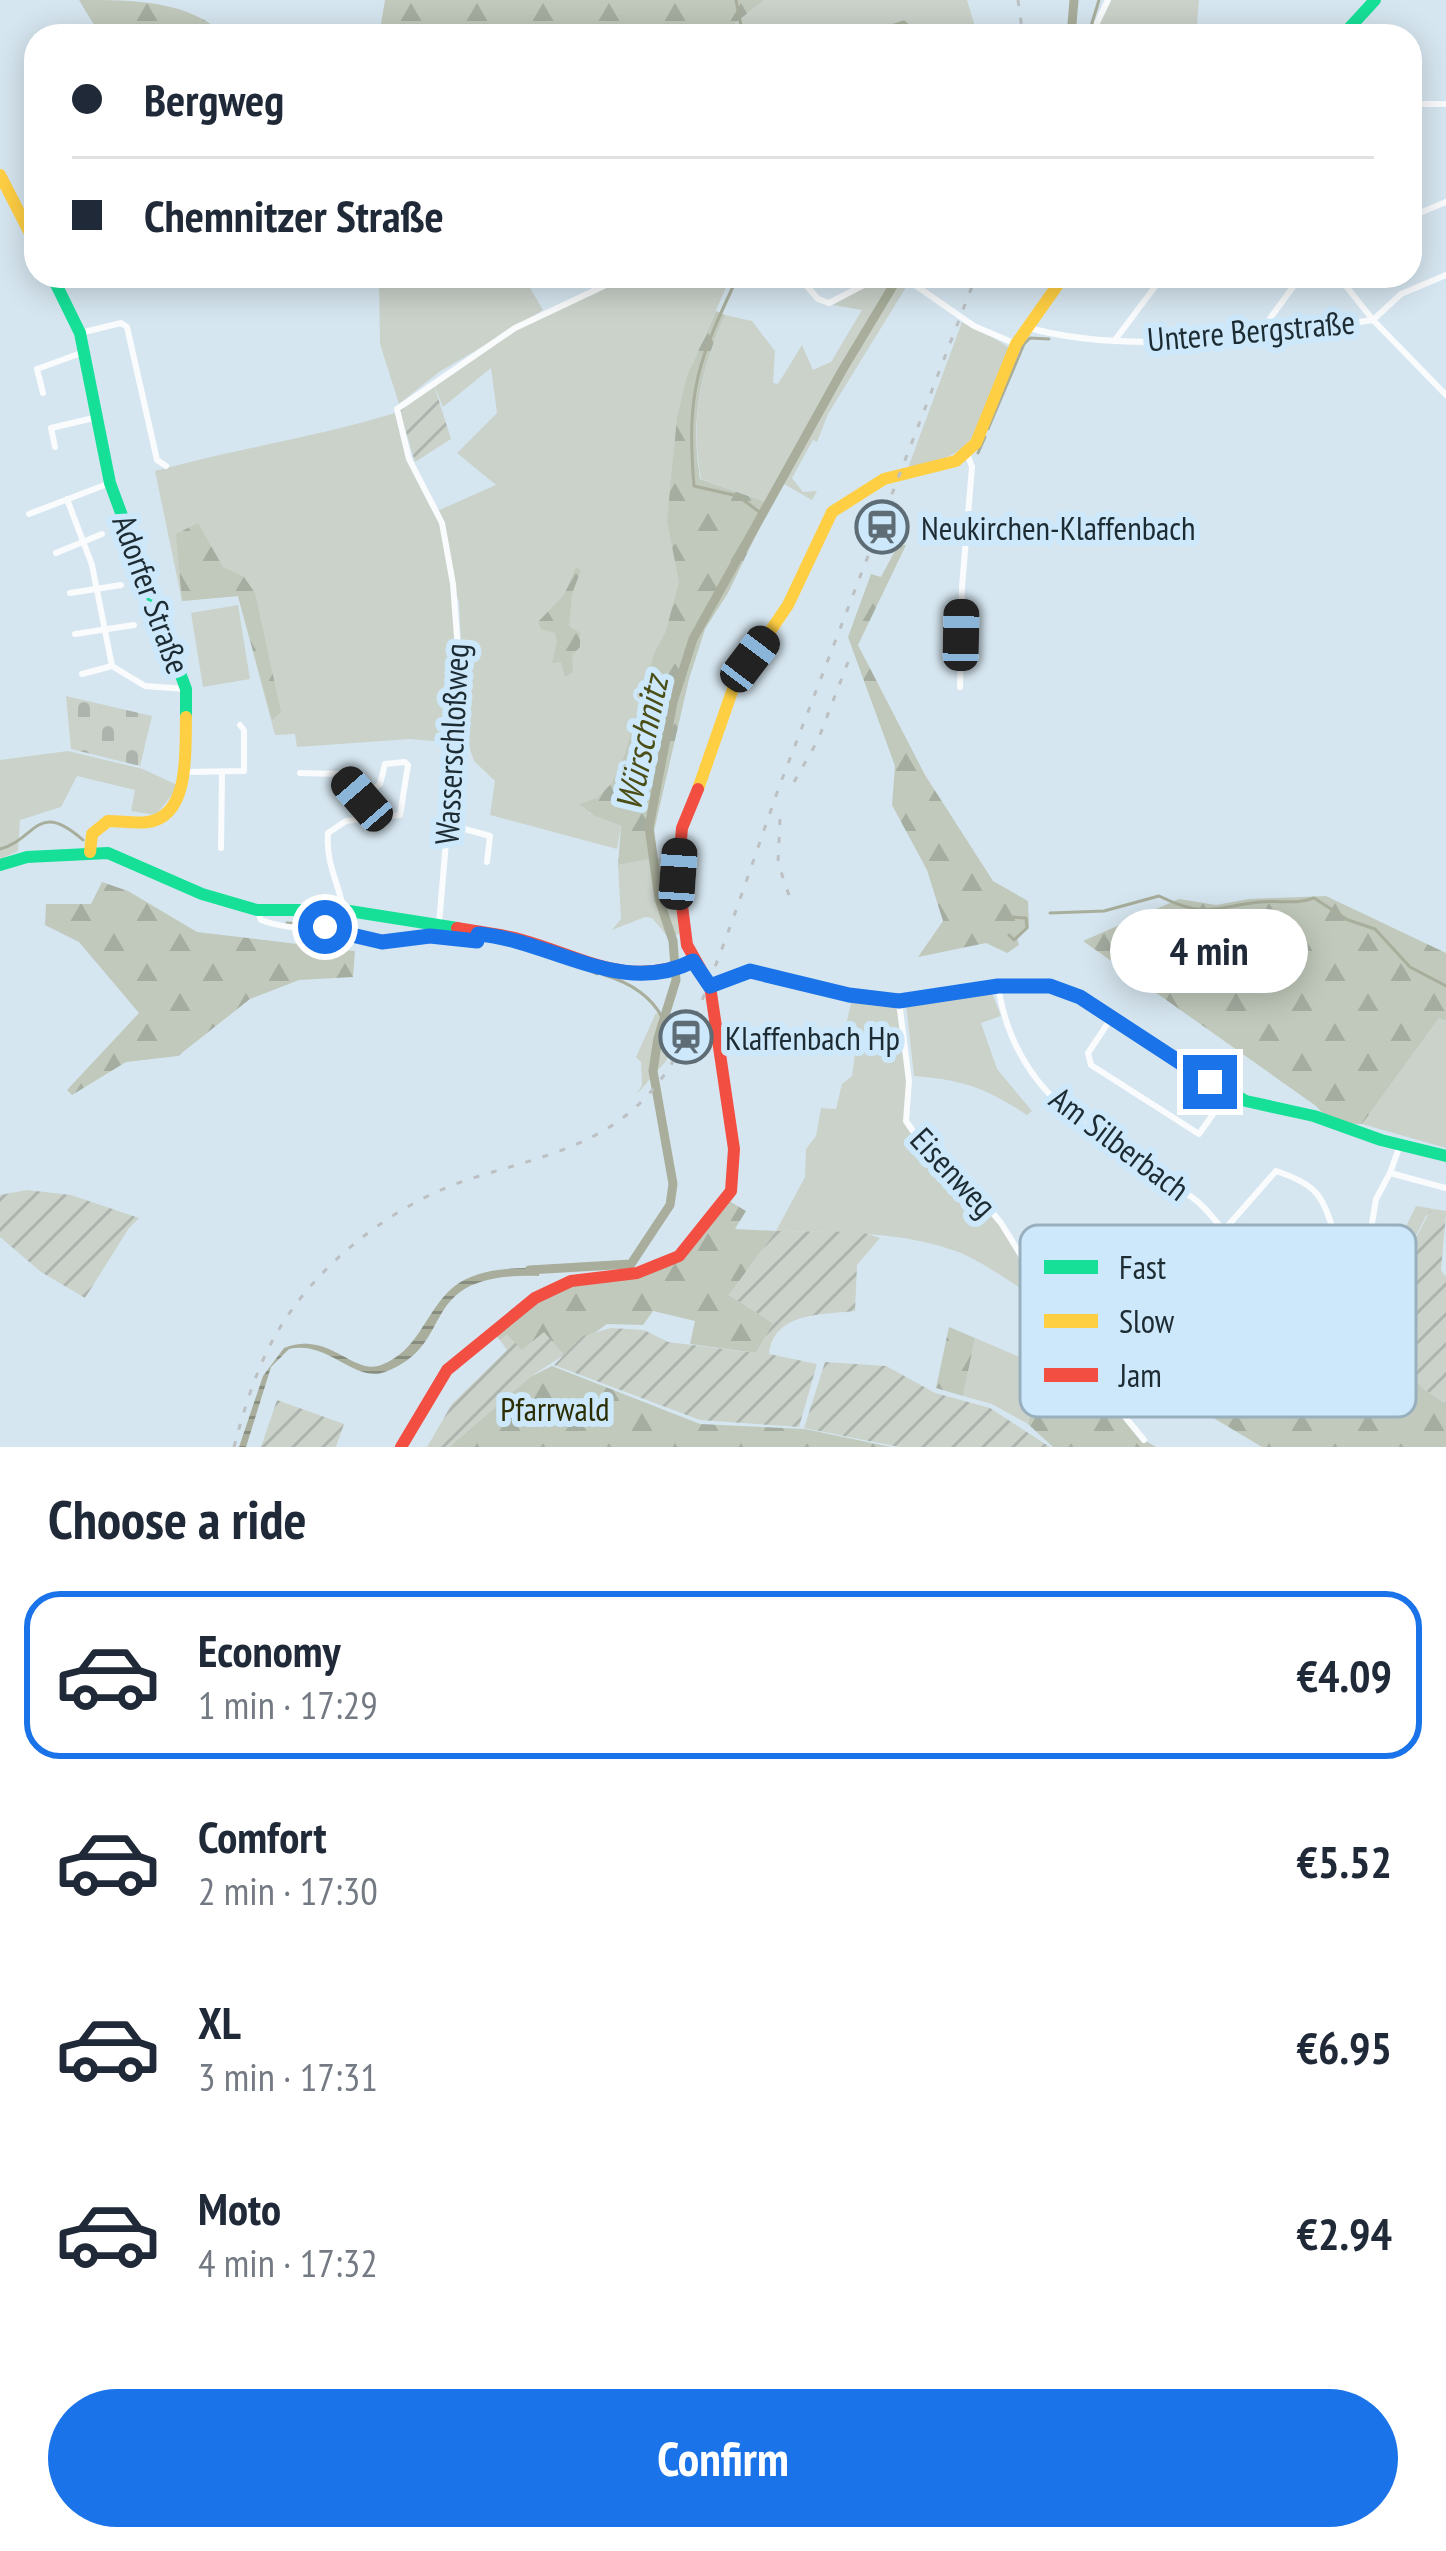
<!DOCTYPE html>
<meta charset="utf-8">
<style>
body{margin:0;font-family:"PT Sans Narrow",sans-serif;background:#f2f2f3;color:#1f2937;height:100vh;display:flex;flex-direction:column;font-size:45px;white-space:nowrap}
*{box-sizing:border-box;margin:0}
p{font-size:39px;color:#747a83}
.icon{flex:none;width:66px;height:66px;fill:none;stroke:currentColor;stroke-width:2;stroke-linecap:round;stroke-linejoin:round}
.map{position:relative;height:1447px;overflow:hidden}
.panel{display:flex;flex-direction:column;background:#fff;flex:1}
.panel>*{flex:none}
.top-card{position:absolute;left:24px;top:24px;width:1398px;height:264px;border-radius:36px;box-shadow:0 6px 30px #0003;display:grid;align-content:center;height:264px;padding:0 48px;background:#fff}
.end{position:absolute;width:54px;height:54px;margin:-27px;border:15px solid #1a73e8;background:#fff;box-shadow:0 0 0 6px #fff}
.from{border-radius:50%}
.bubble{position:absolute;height:84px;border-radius:42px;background:#fff;box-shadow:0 6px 30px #0003;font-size:39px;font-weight:700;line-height:84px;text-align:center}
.car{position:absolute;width:36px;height:72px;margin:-36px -18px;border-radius:15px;box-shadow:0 0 9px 3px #0007;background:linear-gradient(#222 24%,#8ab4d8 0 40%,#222 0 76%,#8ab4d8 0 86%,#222 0)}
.top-card b{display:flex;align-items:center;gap:42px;height:114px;font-size:45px}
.top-card b+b{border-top:3px solid #e0e1e3}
.top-card i{width:30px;height:30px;background:#1f2937}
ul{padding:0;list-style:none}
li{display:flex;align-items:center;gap:36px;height:168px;margin:0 24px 18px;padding:0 24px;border:6px solid transparent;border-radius:36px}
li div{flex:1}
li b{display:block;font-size:45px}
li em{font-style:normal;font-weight:700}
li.active{border-color:#1a73e8}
li>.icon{width:108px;height:108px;stroke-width:1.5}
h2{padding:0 48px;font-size:54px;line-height:144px}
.button{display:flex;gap:24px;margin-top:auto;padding:24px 48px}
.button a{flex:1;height:138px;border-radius:72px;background:#1a73e8;color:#fff;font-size:48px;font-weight:700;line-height:138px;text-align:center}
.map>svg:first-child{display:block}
</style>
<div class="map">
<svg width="1446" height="1447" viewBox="0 0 1446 1447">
<defs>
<pattern id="forest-firs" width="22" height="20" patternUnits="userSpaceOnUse" patternTransform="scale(3)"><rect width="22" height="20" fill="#c0c9bb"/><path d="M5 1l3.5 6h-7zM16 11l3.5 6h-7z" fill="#a5ada1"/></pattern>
<pattern id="cemetery-stones" width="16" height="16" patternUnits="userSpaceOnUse" patternTransform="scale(3)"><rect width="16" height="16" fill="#cad2ca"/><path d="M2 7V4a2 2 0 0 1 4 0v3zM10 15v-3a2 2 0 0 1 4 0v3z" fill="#adb4ae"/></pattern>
<pattern id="garden-furrows" width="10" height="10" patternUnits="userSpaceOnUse" patternTransform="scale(3)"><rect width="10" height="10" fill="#cad2ca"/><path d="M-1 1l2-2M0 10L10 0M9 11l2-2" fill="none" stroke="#adb4ae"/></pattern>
<pattern id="water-rules" width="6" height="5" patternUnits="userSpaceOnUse" patternTransform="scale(3)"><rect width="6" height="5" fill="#a8ae9b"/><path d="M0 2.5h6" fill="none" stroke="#888e7f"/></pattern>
</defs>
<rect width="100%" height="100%" fill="#d6e6f0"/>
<g fill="#cad2ca">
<path d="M764,0h203l11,36h-259z"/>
<path d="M1109,0h90l-3,36h-98v-12z"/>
<path d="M379,276h44l3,3 97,-3 20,34 -30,19 112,-53h106l-40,91 -7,216 -64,198 -33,25 2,7 32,13 -4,23 -127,-34 5,-34 -21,-20 -8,-23 -7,-136 -5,-14 5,105 -3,50 -46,-4 -113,8 -2,-13 -20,1 -37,-139 -56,5 -27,-130c80,-22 161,-34 240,-58l14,46 28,52 59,-26 -39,-32 40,-40 -6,-45 -48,39 -9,-22 75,-54 -70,41 -40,32 -19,-60z"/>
<path d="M884,276h15l9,8 -80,130 -11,28 -4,-2 -21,38 11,14 14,-1 -5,9 -30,-17 -11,21 -70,-25c-11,-59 0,-110 24,-164l27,6 23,30 -2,32 5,1 24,-39 11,25 18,-8 31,-52 -29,-5z"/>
<path d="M962,322c14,9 32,14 47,26l-1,7c-26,63 -24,102 -100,113z"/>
<path d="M238,605l12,74 -47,8 -12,-74z"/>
<path d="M68,751l75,18 36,17 -23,29 -25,-4 4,-21 -58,-14 -16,31 -41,13 -2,31 -18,8v-99z"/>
<path d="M657,858l17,3 5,73 -11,3 -16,-19 -7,-1 -33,13 9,-11 -3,-54z"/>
<path d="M992,993l9,23 -20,7 16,46 35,42 -5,4c-41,-27 -64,-35 -113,-39l-8,-73z"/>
<path d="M852,999l39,5 7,7 10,70 -3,40 27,43 34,20 33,39 41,72 -7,1c-23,-14 -47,-32 -72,-43 -56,-22 -125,-21 -185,-22l29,-54 1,-28 10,-13 5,-28 15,1 6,-25 10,-8 4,-29 -13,-9z"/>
<path d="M656,1013l29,12 -19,36 -29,33 5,-9 -1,-23 -5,-5z"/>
<path d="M1439,1018l7,3v127l-84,-24z"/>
<path d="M1416,1206l30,5v3l-15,-2 -5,4 -58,113 -31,-32 7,-13 14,9 31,-33z"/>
<path d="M975,1338l66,28 -13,58 -36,-20 -29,-8z"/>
</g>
<g fill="url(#forest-firs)">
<path d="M79,0c55,0 110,0 146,36h-124z"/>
<path d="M385,0h379l-45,36h-340z"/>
<path d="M716,311l9,4c-24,54 -35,104 -25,164l71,25 -43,89 -23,36 -16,50 -35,152 3,27 -39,7 3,-39 -28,-11 -13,-11 17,-6 15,-15 13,-29 29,-100 12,-23 13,-49 -12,-61 10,-103 10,-42z"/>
<path d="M198,523l25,44 21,10 11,16 26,119 -9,8 -34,-124 -56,5 -6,-67z"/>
<path d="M898,545h8l-48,100 67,130 68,106 35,20 1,26 -12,11 2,7 -12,8 -21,-10 -68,14 25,-36 -16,-51 -35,-65 3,-39 -47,-129 23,-63 10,3z"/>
<path d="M576,567l5,3 -9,24 -3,32 11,7v14l-8,8 1,17 -8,5 -4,-15 -9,1 5,-21 -2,-9 -14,-4 -3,-7 26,-27z"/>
<path d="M102,882l26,9 69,41 158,19 -2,26 -54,3 -49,19 -72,57 -52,6 -54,33 -5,-5 72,-77 -60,-71 -34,-17 1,-21h45z"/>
<path d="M1326,896l120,57v68l-7,-3 -77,106c-18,1 -35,-4 -46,-18l-233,-165 96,-42 37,6 33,-6z"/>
<path d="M729,1201l17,10 -11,18 41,2 -47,64 44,28 -17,30 -66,-9 5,-23 -42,-10 -10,14 -36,-1 -43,31 -20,-22 -23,18 -14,-16 -7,5 -6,-6 58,-44 19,-8 97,-16 24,-17z"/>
<path d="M1226,1238l53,34 9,-1 49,26 87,92 22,15v43h-184l-142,-85 23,-34 17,-4z"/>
<path d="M949,1327l26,11 -12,58 -27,-8z"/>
<path d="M552,1366l148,58 105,5 86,18h-442l81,-70z"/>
<path d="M1041,1366l72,40 24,30 19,11h-103l-25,-23z"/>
</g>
<path fill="url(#cemetery-stones)" d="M66,696l86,20 -12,50 -69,-17z"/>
<g fill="url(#garden-furrows)">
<path d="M434,385l17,54 -36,23 -16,-53z"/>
<path d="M27,1190l44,5 68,23 -10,10 -44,70 -44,-26 -41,-35v-42z"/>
<path d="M1430,1211l16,3 -5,56 5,7v127l-22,-15 -56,-60z"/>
<path d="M776,1231l85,1 19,6 -23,27 -2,46c-34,4 -81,1 -86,43l48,10 -18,63 -99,-7 -146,-55 29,-29 28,-8 33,2 24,12 88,11 17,-30 -44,-28z"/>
<path d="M544,1332l20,23 -34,22 -81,70h-22l25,-43 55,-54 -7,-10 7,-6 15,16z"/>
<path d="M825,1362l61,4 49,27 55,15 60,39h-151l-95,-19z"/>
<path d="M277,1400l67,24 -8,23h-75z"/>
</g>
<path fill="url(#water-rules)" d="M540,1268l-1,8c-128,-4 -78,68 -154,96 -31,11 -57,-32 -96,-23l-18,18 -25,80h-7l24,-71 21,-28c45,-18 69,28 97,17 37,-14 43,-50 69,-75 24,-22 60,-22 90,-22z"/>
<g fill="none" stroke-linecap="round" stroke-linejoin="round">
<g stroke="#a8ae9b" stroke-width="3">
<path d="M736,0l7,36"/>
<path d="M885,28l19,-6 10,9"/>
<path d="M1088,36l11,-36"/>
<path d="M738,276c-40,85 -52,114 -44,210l44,10 24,18"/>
<path d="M988,429l36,-85 6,-6 19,1"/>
<path d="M978,453l7,-16"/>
<path d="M0,849c37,-10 37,-50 83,-9"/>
<path d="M1050,913l54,-2 55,-15c45,22 53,12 100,6 21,-2 36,3 55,-4l34,22 27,9 35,38 36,19"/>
<path d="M1009,917l17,1 1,10 -13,12 -5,-5"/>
<path d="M287,923l33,2"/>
<path d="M453,931l22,6"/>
<path d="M579,966l18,8"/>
<path d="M604,975c24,7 47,20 59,44"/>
</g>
<g stroke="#a8ae9b" stroke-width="9">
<path d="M1071,36l3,-36"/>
<path d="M529,1270l102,-6 39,-59 3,-21 -20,-113 5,-33 18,-58 -3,-39 -14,-42 -10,-72 24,-125 20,-63 150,-270 56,-93"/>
</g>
<g stroke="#f9fbfd" stroke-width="6">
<path d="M1097,36v-13l11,-23"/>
<path d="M1410,104h36"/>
<path d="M1410,217l36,-15"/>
<path d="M798,276l20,23 11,4 52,-27"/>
<path d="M902,276l72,50 42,18"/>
<path d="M1338,276l35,44 73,75"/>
<path d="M1373,320l28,-26 45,-19"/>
<path d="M1026,327c102,30 243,8 347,-7"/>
<path d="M80,333l41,-10 6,4 30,133 9,6"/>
<path d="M1257,336l44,-60"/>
<path d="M1115,340l48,-64"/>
<path d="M43,393l-6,-24 47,-17"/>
<path d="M55,447l-4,-19 47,-11"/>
<path d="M67,499l25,66 20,101 33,20 41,3"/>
<path d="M29,514l81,-31"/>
<path d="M56,553l46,-19"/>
<path d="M70,593l51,-8"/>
<path d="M75,634l59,-9"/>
<path d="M82,674l30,-8"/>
<path d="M960,687l2,-100 10,-120 -5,-14"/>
<path d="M185,772l59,-1v-41l-4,-5"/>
<path d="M300,773l39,1 23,25"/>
<path d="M450,825l40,11 -3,26"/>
<path d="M221,848l1,-74"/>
<path d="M257,910l4,10c21,8 63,13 82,1 3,-27 -18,-51 -15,-88l18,-12 54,-6 8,-50 -3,-3 -20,2 -5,20 -18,15 1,20"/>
<path d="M439,924l21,-247 -7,-93 -11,-61 -33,-64 -12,-50 118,-81 110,-52"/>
<path d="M326,929l55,13 49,-6 47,5 1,-7"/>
<path d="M998,986c18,119 108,150 195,212 16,11 25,29 39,40 14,11 32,19 49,28"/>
<path d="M899,1002l10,79 -3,40 28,41 32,19 35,42 29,47 36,85 37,35 41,50"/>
<path d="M1112,1017l-24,36 3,12 108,69 29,-41"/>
<path d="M1400,1145l-10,28 56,15"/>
<path d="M1225,1229l51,-58c45,15 46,26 60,67l21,10 13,-12 6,-37 14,-26"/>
</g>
<g stroke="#16e098" stroke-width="12">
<path d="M1342,36l33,-36"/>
<path d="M52,276l28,57 30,150 76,206v28"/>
<path d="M0,865l27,-8 81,-4 94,41 55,16h86l114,18"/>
<path d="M710,986l40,-15 99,24 50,6 99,-15h52l30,11 130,85 36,19 68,15 67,24 65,16"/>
</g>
<g stroke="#ffcf43" stroke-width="12">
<path d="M0,175l36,70"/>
<path d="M698,789l37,-106 53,-78 44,-93 52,-33 72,-18 20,-18 40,-99 48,-68"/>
<path d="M90,852l2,-18 16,-13c13,0 28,3 40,1 43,-6 37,-74 38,-105"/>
</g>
<g stroke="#f24e42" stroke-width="12">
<path d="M457,928c22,4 44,6 65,12 64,18 103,48 171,21"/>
<path d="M401,1447l46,-77 88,-72 36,-17 66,-8 42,-17 52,-65 3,-42 -24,-163 -23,-41 -9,-71 4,-46 16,-39"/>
</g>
<g stroke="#bcc0c2" stroke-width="3" stroke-dasharray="6 12" stroke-linecap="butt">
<path d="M1018,0l5,36"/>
<path d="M794,782l24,-42 30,-78"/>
<path d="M780,819l-2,44 14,41"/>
<path d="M234,1447c10,-38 22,-77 41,-111 39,-70 119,-133 195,-157 65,-21 129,-31 178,-84 34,-37 49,-82 67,-128 23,-60 43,-120 64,-180l197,-511"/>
</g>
</g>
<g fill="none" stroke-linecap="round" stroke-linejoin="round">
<path stroke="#1a73e8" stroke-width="15" d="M325,927l-3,1 60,14 48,-6 47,5 1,-7c72,6 144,64 215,27l17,25 40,-15 99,24 50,6 99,-15h52l30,11 130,85"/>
</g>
<defs>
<g id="station-ring" transform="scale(2.7)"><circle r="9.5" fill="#cce8fa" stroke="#5e6c75" stroke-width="1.5"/><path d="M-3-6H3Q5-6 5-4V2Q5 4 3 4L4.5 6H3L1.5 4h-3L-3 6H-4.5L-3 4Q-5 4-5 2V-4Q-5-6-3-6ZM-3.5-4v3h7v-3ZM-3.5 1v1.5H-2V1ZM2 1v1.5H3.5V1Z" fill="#5e6c75"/></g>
</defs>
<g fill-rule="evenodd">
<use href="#station-ring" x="882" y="527"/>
<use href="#station-ring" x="686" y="1037"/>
</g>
<g text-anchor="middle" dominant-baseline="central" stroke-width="12" stroke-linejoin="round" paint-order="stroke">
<g font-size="33" fill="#1d2b33" stroke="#cce8fa">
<text transform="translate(1251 330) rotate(-5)">Untere Bergstraße</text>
<text transform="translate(152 594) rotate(70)">Adorfer Straße</text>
<text transform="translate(451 744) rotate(-87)">Wasserschloßweg</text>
<text transform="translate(1120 1143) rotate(37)">Am Silberbach</text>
<text transform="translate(954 1172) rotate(47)">Eisenweg</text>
</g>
<g font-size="33" fill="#1d2b33" stroke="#cce8fa" text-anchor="start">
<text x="921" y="527">Neukirchen-Klaffenbach</text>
<text x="725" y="1037">Klaffenbach Hp</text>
</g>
<g font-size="33" fill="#2c2d03" stroke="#cce8fa">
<text x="555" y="1408">Pfarrwald</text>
</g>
<g font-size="36" font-style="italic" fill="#4c4e17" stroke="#cce8fa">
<text transform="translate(641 743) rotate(-78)">Würschnitz</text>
</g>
</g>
<rect x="1020" y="1225" width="396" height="192" rx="18" fill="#cce8fa" stroke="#98afbe" stroke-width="3"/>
<rect x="1044" y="1260" width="54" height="14" fill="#16e098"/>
<rect x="1044" y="1314" width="54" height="14" fill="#ffcf43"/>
<rect x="1044" y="1368" width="54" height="14" fill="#f24e42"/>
<g font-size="33" fill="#1d2b33">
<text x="1119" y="1279">Fast</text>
<text x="1119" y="1333">Slow</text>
<text x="1119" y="1387">Jam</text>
</g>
</svg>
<i class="end from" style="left:325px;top:927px"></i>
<i class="end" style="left:1210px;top:1082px"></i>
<div class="bubble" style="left:1110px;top:909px;width:198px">4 min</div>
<i class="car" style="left:961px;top:635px;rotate:1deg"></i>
<i class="car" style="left:750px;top:659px;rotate:37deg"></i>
<i class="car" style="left:362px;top:799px;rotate:319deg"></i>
<i class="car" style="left:678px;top:874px;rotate:4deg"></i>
<div class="top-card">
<b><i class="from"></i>Bergweg</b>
<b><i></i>Chemnitzer Straße</b>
</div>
</div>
<section class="panel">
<h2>Choose a ride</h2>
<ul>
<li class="active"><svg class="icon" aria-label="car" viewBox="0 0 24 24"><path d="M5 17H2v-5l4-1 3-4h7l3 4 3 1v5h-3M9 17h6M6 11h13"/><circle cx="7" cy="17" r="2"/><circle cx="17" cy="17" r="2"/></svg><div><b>Economy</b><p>1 min · 17:29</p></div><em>€4.09</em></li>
<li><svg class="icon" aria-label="car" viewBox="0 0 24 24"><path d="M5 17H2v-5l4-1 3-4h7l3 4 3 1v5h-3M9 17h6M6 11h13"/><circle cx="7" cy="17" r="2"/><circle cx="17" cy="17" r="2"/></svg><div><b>Comfort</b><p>2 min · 17:30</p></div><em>€5.52</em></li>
<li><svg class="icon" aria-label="car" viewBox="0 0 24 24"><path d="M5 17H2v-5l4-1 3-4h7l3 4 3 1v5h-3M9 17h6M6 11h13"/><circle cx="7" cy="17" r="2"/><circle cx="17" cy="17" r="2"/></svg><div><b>XL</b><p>3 min · 17:31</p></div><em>€6.95</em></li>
<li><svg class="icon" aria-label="car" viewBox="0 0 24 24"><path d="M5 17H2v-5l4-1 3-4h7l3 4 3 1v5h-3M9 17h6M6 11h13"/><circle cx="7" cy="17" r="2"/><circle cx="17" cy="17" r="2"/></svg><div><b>Moto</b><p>4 min · 17:32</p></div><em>€2.94</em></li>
</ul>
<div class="button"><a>Confirm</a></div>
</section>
